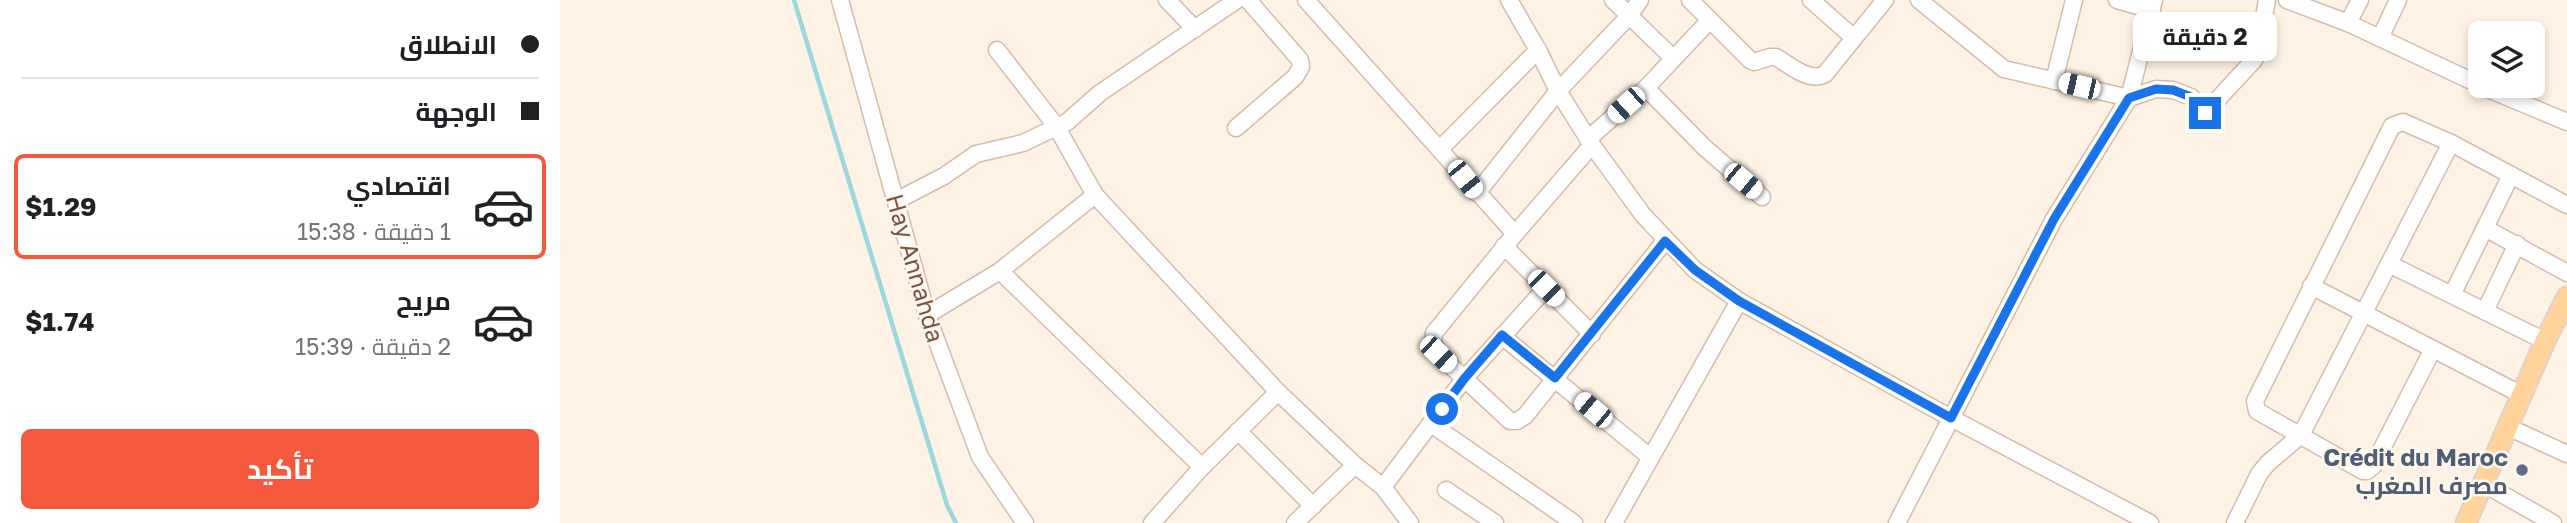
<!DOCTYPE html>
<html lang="ar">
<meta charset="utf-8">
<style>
body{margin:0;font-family:"Golos Text",Cairo,sans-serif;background:#f2f2f2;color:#202124;direction:rtl;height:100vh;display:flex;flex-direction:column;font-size:26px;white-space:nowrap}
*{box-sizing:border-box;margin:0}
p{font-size:23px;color:#757577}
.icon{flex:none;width:38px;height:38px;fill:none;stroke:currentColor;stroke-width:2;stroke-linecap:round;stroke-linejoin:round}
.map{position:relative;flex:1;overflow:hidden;direction:ltr}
.sheet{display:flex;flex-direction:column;background:#fff;width:560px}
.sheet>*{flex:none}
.banner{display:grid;align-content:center;height:154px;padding:0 21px;background:#fff}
.controls{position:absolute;left:1908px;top:21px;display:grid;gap:14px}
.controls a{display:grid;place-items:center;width:77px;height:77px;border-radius:10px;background:#fff;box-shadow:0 4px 10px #0003;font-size:35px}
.end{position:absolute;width:32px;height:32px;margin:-16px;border:9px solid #1a73e8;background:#fff;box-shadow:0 0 0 4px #fff}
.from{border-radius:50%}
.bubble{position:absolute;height:49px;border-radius:10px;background:#fff;box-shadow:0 4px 10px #0003;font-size:23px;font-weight:700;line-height:49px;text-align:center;direction:rtl}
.car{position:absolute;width:21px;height:42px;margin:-21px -10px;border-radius:9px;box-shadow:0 0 5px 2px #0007;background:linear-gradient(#fff 24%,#345 0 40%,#fff 0 76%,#345 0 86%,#fff 0)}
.banner b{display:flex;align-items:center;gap:24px;height:66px;font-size:26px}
.banner b+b{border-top:2px solid #e0e0e0}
.banner i{width:18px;height:18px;background:#202124}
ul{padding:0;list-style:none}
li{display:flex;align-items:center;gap:21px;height:105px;margin:0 14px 10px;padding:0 7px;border:4px solid transparent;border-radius:10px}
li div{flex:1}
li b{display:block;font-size:26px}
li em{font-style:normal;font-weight:700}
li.current{border-color:#f5593d}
li>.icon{width:63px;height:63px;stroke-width:1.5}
.action{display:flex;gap:14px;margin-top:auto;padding:14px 21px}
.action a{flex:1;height:80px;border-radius:10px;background:#f5593d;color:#fff;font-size:28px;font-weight:700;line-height:80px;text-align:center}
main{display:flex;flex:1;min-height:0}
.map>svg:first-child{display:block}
</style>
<main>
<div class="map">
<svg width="2007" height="523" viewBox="0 0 2007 523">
<rect width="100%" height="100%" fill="#fef2e4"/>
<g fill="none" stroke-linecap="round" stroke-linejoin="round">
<path stroke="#9bd7dd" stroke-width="4.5" d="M234,0l153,505 9,18"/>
<g stroke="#d4bbab" stroke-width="19">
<g id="minor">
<path d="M280,0l87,315 53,142 45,66"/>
<path d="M607,0l28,29"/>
<path d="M746,0l209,234 77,-89"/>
<path d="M949,0l29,50 20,41 34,54 51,70 52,55 44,31 212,117 199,105"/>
<path d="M1053,0l60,58"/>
<path d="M1130,0l60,60 4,2 16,-5h6c13,8 34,26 49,17l60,-74"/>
<path d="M1251,0l43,38"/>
<path d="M1359,0l85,69 125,29 27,-9 17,1 18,7 14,16 49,-53 4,-8 9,-52"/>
<path d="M1557,0l35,10"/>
<path d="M1727,0l61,23 132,62"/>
<path d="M1788,23l12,-23"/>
<path d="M1820,38l18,-38"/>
<path d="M437,50l59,76 39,69 183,197"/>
<path d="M1494,81l20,-81"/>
<path d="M1921,86l86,36"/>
<path d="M1086,88l59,60 57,49"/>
<path d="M676,128l59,-51 6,-10 -1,-7 -52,-60"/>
<path d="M1028,139l58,-51 64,-68"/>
<path d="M880,149l98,-99"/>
<path d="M917,193l81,-102 71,-75 11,-16"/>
<path d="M336,201l48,-25 32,-22 47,-11 44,-21 33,-29 137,-93"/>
<path d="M1925,228l82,45"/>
<path d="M955,234l-81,99 -1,9 5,12 72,67h7l8,-5 140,-175"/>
<path d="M944,246l88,88"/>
<path d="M1829,264l156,77"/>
<path d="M440,271l202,196"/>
<path d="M1751,286l211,109"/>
<path d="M1892,295l59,-120"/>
<path d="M1925,311l32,-67"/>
<path d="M367,315l73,-44 95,-76"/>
<path d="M942,336l148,121"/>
<path d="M1873,349l-60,117 -6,5h-4l-106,-60 -2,-10 137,-275 11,-4 48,21 116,62"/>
<path d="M871,424l143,99"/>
<path d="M1948,427l59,27"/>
<path d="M678,431l75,75"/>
<path d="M1924,484l69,39"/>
<path d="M823,487l81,-108 82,-91"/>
<path d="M886,490l49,33"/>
<path d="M592,523l50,-56 76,-75 77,73 28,22 27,36"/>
<path d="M735,523l60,-58"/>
<path d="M1054,523l125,-222"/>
<path d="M1337,523l157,-304 75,-121 25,-98"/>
<path d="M1675,523l24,-49 9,-11 33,-28 150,-292"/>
</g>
</g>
<g stroke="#dcd3cf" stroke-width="23">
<path id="major" d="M1906,523l79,-182 22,-44"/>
</g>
<use href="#minor" stroke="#fff" stroke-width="16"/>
<use href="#major" stroke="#ffd39a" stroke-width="19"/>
</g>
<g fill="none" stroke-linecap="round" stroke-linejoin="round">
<path stroke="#1a73e8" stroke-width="9" d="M882,409l22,-30 38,-44 53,43 110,-137 30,29 44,31 212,117 103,-199 75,-121 27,-9 17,1 18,7 14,16"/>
</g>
<circle fill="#5c6f8a" stroke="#fff6ec" stroke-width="2.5" cx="1962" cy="470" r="7"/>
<g text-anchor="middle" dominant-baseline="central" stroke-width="5" stroke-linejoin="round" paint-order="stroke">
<g font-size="24" fill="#7a5546" stroke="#fff6ec">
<text transform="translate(356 268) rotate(74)">Hay Annahda</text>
</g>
<g font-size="24" font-weight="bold" fill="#4e5e75" stroke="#fff6ec" text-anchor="end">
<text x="1948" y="456">Crédit du Maroc<tspan x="1948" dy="28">مصرف المغرب</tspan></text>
</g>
</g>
</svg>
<div class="controls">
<a><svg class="icon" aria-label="layers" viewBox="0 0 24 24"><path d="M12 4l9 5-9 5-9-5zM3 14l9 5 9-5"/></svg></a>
</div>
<i class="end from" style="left:882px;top:409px"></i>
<i class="end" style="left:1645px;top:113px"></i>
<div class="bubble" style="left:1573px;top:12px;width:144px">2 دقيقة</div>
<i class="car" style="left:1519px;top:86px;rotate:283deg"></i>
<i class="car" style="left:1066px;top:105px;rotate:228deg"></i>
<i class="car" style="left:905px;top:179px;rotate:141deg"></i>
<i class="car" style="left:1183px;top:181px;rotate:130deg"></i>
<i class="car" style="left:986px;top:288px;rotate:135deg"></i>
<i class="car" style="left:878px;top:354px;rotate:134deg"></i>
<i class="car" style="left:1033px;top:410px;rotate:310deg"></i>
</div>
<section class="sheet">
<div class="banner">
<b><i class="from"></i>الانطلاق</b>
<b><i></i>الوجهة</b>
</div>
<ul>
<li class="current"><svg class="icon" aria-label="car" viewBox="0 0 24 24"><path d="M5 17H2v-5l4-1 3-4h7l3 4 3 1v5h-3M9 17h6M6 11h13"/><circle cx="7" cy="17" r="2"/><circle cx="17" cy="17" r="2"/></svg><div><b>اقتصادي</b><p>1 دقيقة · 15:38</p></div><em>$1.29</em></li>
<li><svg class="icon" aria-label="car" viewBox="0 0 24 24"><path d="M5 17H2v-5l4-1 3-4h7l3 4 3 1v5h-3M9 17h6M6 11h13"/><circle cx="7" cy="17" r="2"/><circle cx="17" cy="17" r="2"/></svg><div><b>مريح</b><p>2 دقيقة · 15:39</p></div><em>$1.74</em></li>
</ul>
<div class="action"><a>تأكيد</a></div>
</section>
</main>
